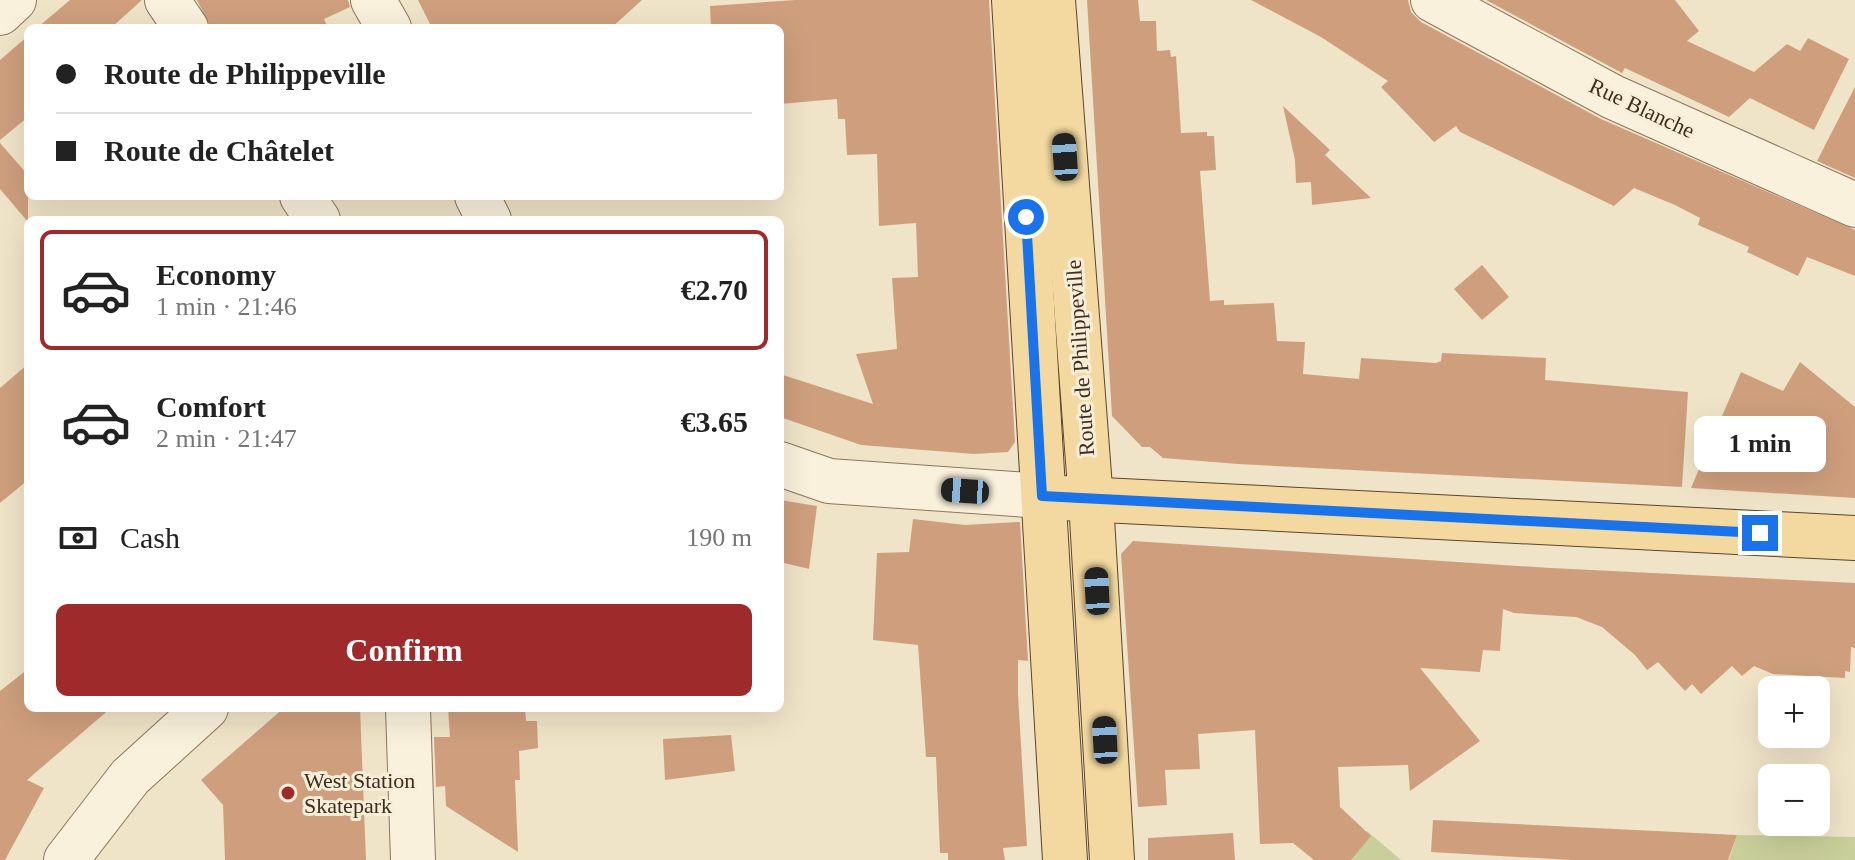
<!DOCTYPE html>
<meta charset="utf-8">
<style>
body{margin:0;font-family:"Times New Roman",serif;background:#f2f2f2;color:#222;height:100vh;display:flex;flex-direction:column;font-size:30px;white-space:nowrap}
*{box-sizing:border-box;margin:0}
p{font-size:26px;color:#767676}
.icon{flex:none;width:44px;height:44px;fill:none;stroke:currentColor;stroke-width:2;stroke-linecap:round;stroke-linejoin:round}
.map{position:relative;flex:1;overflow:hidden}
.side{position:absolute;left:24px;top:216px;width:760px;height:496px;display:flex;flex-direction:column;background:#fff;border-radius:12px;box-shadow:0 8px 32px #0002}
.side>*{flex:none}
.guide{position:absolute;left:24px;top:24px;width:760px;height:176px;border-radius:12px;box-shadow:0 8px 32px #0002;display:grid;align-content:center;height:176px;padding:0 32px;background:#fff}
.fabs{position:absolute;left:1758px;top:676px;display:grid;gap:16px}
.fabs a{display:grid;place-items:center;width:72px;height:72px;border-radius:12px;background:#fff;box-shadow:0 8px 32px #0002;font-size:40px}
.end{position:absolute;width:36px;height:36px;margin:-18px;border:10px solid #1a73e8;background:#fff;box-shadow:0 0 0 4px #fff}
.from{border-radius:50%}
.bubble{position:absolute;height:56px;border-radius:12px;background:#fff;box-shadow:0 8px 32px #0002;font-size:26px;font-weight:700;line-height:56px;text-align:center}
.car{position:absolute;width:24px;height:48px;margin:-24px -12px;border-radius:10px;box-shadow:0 0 6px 2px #0007;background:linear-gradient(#222 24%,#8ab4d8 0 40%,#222 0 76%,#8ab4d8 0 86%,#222 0)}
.guide b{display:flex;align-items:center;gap:28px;height:76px;font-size:30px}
.guide b+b{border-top:2px solid #e0e0e0}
.guide i{width:20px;height:20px;background:#222}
ul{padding:14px 0 0;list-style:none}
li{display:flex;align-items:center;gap:24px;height:120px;margin:0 16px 12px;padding:0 16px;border:4px solid transparent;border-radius:12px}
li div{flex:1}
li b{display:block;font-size:30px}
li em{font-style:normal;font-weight:700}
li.on{border-color:#9e2a2b}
li>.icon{width:72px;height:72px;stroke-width:1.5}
.pay{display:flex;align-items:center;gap:20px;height:88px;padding:0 32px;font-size:30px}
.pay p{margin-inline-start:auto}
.action{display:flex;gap:16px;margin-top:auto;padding:16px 32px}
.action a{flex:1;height:92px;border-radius:12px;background:#9e2a2b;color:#fff;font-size:32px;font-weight:700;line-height:92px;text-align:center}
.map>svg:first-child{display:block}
</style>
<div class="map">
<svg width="1855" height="860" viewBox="0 0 1855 860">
<rect width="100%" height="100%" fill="#f0e4c8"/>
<g fill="#c9cf9b">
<path d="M1367,831l34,29h-56z"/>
<path d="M1737,835l118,2v23h-126z"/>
</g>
<g fill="#cf9f7d">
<path d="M70,0h72l-31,28h-74z"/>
<path d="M197,0h151l2,7 -26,12 4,9h-117z"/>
<path d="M418,0h224l-31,28h-179z"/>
<path d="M796,0h193l26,442 -7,10 -34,2 -113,-9 -81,-28v-43l93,30 -17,-50 41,-5 -5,-71 26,-1 -2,-54 -37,3 -2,-72 -30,1 -2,-36h-7l-1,-20 -57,5v-76h-69l-1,-22z"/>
<path d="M1087,0h51l2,21h16l1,30 13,-1 1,7 5,-1 5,77 26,-1v4h7l2,34 -16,1 10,130 14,-1v5l50,-2 3,38 28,1 -2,32 56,5 2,-21 75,5 5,-2 1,-8 104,5 -1,22 143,12 -6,95 -444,-23 -75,-6 -13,-11h-8l-30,-31z"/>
<path d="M1251,0h157l3,12 10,10 180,97 254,111v46l-48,-19 -9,19 -51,-24 2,-5 -51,-22 2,-7 -25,-13 -41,-17 -20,18 -154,-74 -4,-6 -22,16 -53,-55 7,-6 -67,-44z"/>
<path d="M1486,0h189l24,31 -12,10 67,31 33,-28 13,7 8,-13 41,21 -35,71 -64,-32 -21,19 -104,-49 -3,5z"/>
<path d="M28,36v81l-28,23v-80z"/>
<path d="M1855,87v91l-38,-17z"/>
<path d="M1283,106l47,44 -5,5 46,43 -59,7 -1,-23 -15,1 -1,-23z"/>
<path d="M0,143l28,32v47l-28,-33z"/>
<path d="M1482,265l27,32 -27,23 -28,-31z"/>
<path d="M1800,362l55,45v91l-164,-10 50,-116 42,19z"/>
<path d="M28,364v116l-28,23v-115z"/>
<path d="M780,500l37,6 -8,63 -29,-7z"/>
<path d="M913,519l52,6 55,-3 8,139 -10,-1v34l9,152 -24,2 2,12h-57v-7h-8l-4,-96h-10l-8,-112 -45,-5 4,-87 32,-1z"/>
<path d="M1133,541l418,27 304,15v65l-4,-1 -1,25 -5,-1v7l-72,-4 -19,-8 -12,10 -10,-10 -31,28 -9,-10 -7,7 -27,-29 -11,8 -12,-15 -33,-28 -26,-10 -62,-4 -11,-4 -3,42 -17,-1 -3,22 -60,-4 60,73 -70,50 -2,-26 -70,2 2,40 31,29 -20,24h-37l-21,-17 -33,1 -5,-114 -57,4 2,35 -35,1 2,35 -29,2 -17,-253z"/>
<path d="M28,669v39h83l-84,72 17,8 -39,72h-5v-169z"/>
<path d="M284,708h76l6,152h-141l-2,-55 -22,-25z"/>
<path d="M448,708h77l1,13h11l1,27 -19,3 1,29h-5l3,72 -72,-46 -1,-20 -9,1 -2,-50h16z"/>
<path d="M731,735l4,36 -70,9 -2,-41z"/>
<path d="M1433,820l304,15 -9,25h-157l-140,-8z"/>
<path d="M1233,833l2,27h-87v-22z"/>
</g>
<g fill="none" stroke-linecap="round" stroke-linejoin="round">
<g stroke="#8d765c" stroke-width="46">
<g id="minor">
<path d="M167,0l19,28"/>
<path d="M373,0l16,28"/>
<path d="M1433,0l180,97 242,108"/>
<path d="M0,13l14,-13"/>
<path d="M302,196l16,24"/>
<path d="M477,196l12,24"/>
<path d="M780,464l49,17 213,15"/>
<path d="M408,708l5,152"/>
<path d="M66,860l64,-83 76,-69"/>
</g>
</g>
<g stroke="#5b4430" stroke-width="46">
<g id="major">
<path d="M1014,0l51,860"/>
<path d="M1053,0l38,501 21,359"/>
<path d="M1062,498l793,40"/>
</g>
</g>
<use href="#minor" stroke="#faf1dc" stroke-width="44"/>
<use href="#major" stroke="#f3d9a0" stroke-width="44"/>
</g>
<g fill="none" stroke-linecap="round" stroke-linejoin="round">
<path stroke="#1a73e8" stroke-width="10" d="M1026,217l16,279 718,37"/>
</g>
<circle fill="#9e2a2b" stroke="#f7eed8" stroke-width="3" cx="288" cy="793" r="8"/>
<g text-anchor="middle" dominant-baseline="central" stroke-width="6" stroke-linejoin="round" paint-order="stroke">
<g font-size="22" fill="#3d2e20" stroke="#f7eed8">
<text transform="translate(1642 108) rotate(25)">Rue Blanche</text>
<text transform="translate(1080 358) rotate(-94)">Route de Philippeville</text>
</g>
<g font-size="22" fill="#3d2e20" stroke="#f7eed8" text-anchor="start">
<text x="304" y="780">West Station<tspan x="304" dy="25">Skatepark</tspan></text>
</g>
</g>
</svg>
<div class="fabs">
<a>+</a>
<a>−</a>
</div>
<i class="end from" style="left:1026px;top:217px"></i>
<i class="end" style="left:1760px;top:533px"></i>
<div class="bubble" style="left:1694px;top:416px;width:132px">1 min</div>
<i class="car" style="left:1065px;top:157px;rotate:356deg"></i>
<i class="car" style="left:965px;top:491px;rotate:274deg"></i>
<i class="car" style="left:1097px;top:591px;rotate:357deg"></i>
<i class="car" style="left:1105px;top:740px;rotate:357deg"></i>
<div class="guide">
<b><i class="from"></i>Route de Philippeville</b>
<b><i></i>Route de Châtelet</b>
</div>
<section class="side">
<ul>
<li class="on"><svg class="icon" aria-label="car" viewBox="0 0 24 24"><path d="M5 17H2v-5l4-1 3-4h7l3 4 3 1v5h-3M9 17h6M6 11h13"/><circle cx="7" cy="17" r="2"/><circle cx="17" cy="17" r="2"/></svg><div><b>Economy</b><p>1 min · 21:46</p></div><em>€2.70</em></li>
<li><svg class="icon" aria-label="car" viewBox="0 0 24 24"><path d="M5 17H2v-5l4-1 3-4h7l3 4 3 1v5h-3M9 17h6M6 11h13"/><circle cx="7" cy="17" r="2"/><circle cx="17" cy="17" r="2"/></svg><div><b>Comfort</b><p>2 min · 21:47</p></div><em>€3.65</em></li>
</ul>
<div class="pay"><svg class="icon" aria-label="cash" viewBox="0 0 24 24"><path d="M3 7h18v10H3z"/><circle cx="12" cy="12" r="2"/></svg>Cash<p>190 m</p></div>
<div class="action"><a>Confirm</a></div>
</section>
</div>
